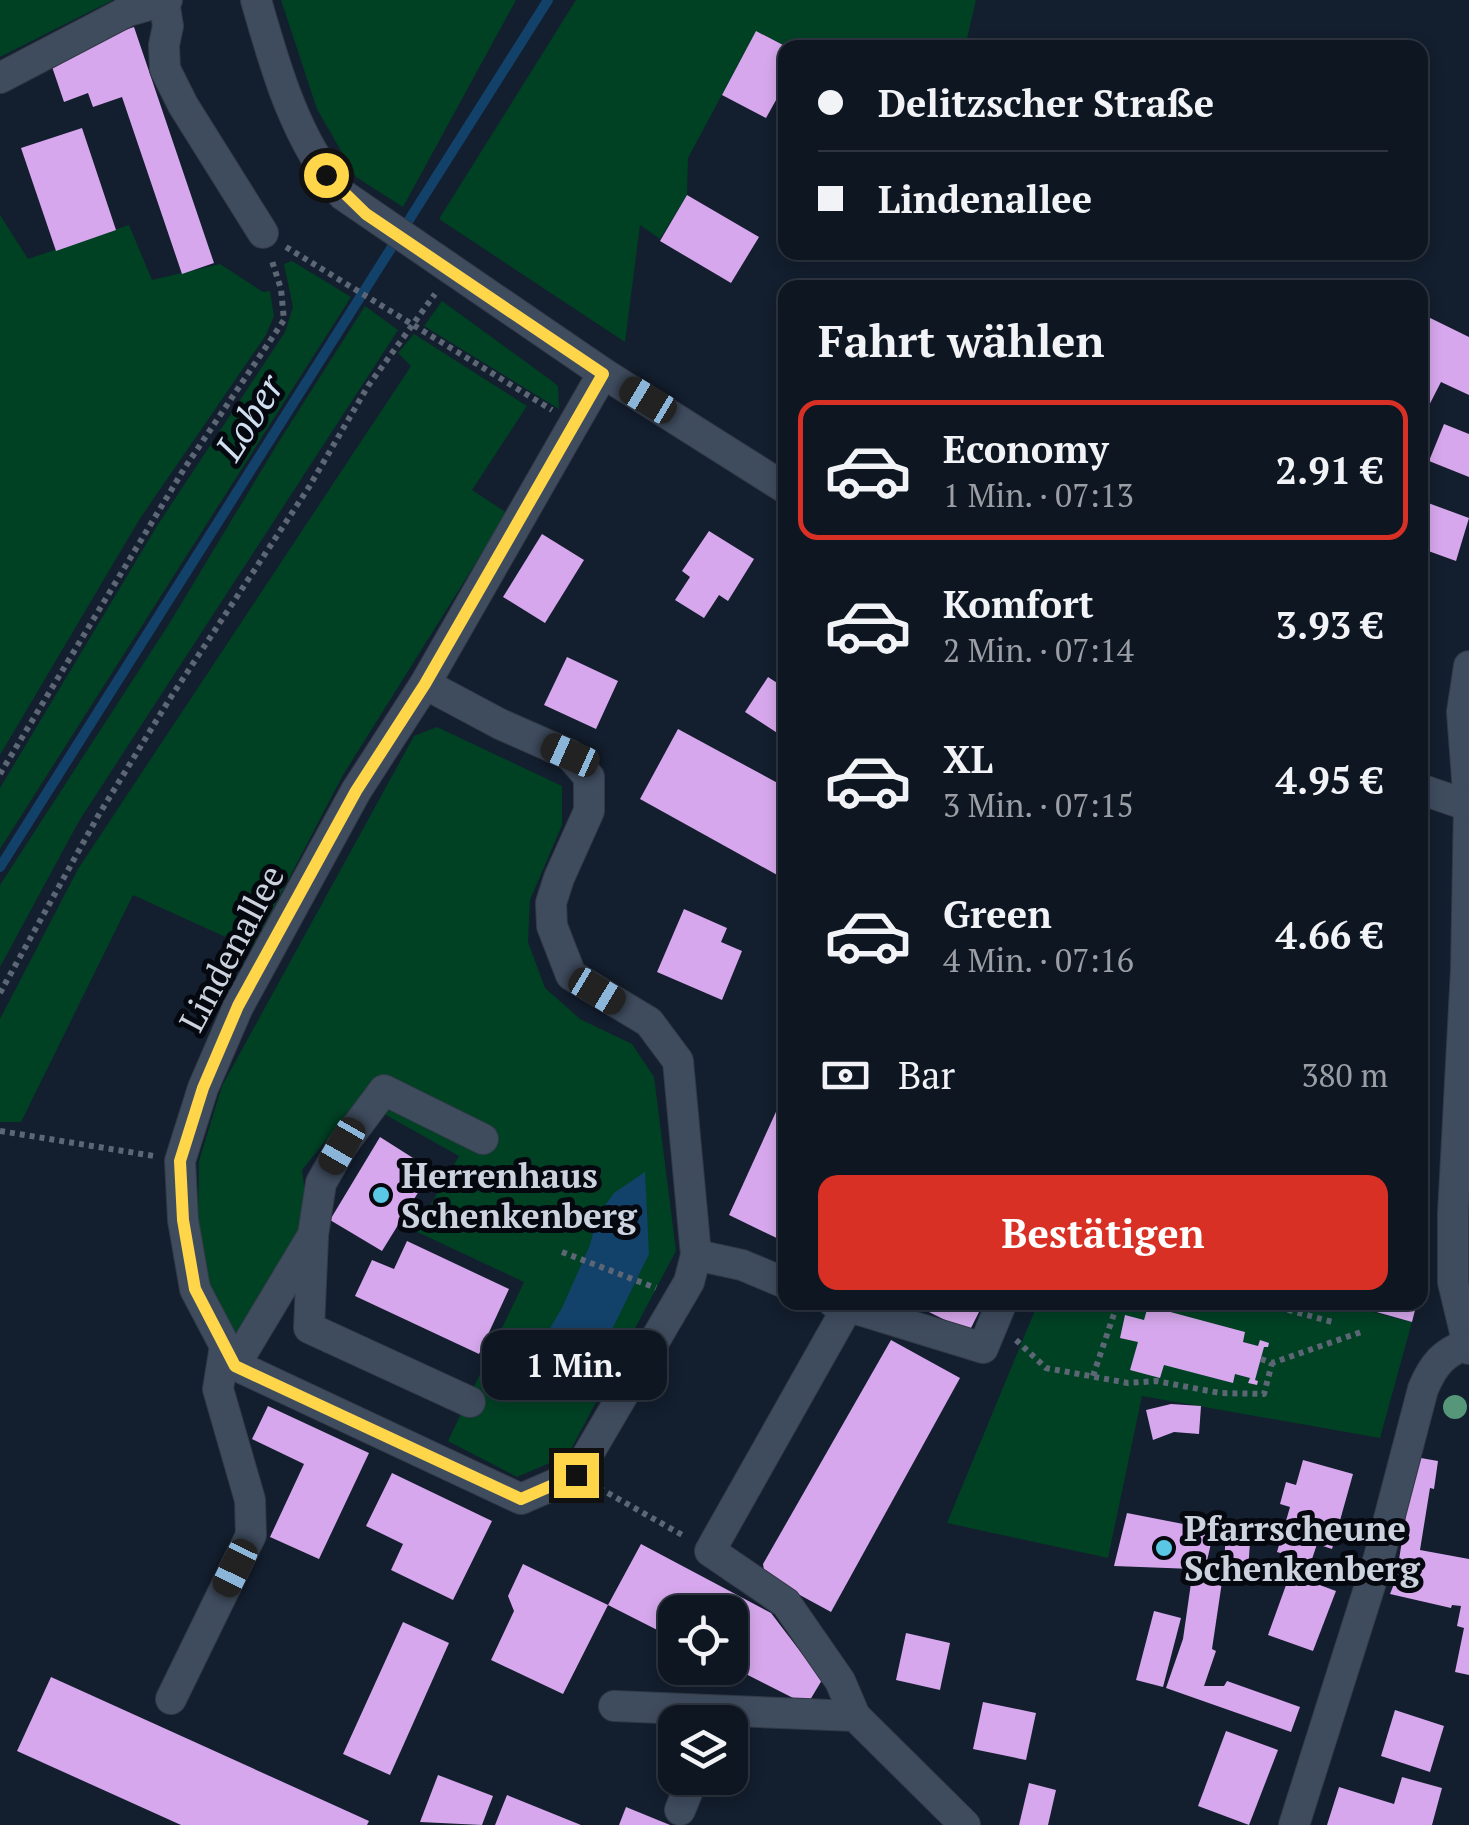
<!DOCTYPE html>
<html lang="de">
<meta charset="utf-8">
<style>
body{margin:0;font-family:"PT Serif",serif;background:#171f2a;color:#f1f3f6;height:100vh;display:flex;flex-direction:column;font-size:38px;white-space:nowrap}
*{box-sizing:border-box;margin:0}
p{font-size:32px;color:#9b9fa5}
.icon{flex:none;width:55px;height:55px;fill:none;stroke:currentColor;stroke-width:2;stroke-linecap:round;stroke-linejoin:round}
.map{position:relative;flex:1;overflow:hidden}
.drawer{position:absolute;left:778px;top:280px;width:650px;height:1030px;display:flex;flex-direction:column;background:#0e1622;border-radius:20px;box-shadow:0 5px 15px #0003,0 0 0 2px #2e3540}
.drawer>*{flex:none}
.top-card{position:absolute;left:778px;top:40px;width:650px;height:220px;border-radius:20px;box-shadow:0 5px 15px #0003,0 0 0 2px #2e3540;display:grid;align-content:center;height:220px;padding:0 40px;background:#0e1622}
.buttons{position:absolute;left:658px;top:1595px;display:grid;gap:20px}
.buttons a{display:grid;place-items:center;width:90px;height:90px;border-radius:20px;background:#0e1622;box-shadow:0 5px 15px #0003,0 0 0 2px #2e3540;font-size:50px}
.end{position:absolute;width:45px;height:45px;margin:-22px;border:12px solid #ffd54a;background:#111;box-shadow:0 0 0 5px #111}
.from{border-radius:50%}
.bubble{position:absolute;height:70px;border-radius:20px;background:#0e1622;box-shadow:0 5px 15px #0003,0 0 0 2px #2e3540;font-size:32px;font-weight:700;line-height:70px;text-align:center}
.car{position:absolute;width:30px;height:60px;margin:-30px -15px;border-radius:12px;box-shadow:0 0 8px 2px #0007;background:linear-gradient(#222 24%,#8ab4d8 0 40%,#222 0 76%,#8ab4d8 0 86%,#222 0)}
.top-card b{display:flex;align-items:center;gap:35px;height:95px;font-size:38px}
.top-card b+b{border-top:2px solid #2e3540}
.top-card i{width:25px;height:25px;background:#f1f3f6}
ul{padding:0;list-style:none}
li{display:flex;align-items:center;gap:30px;height:140px;margin:0 20px 15px;padding:0 20px;border:5px solid transparent;border-radius:20px}
li div{flex:1}
li b{display:block;font-size:38px}
li em{font-style:normal;font-weight:700}
li.active{border-color:#d93025}
li>.icon{width:90px;height:90px;stroke-width:1.5}
h2{padding:0 40px;font-size:45px;line-height:120px}
.pay{display:flex;align-items:center;gap:25px;height:110px;padding:0 40px;font-size:38px}
.pay p{margin-inline-start:auto}
.button{display:flex;gap:20px;margin-top:auto;padding:20px 40px}
.button a{flex:1;height:115px;border-radius:20px;background:#d93025;color:#fff;font-size:40px;font-weight:700;line-height:115px;text-align:center}
.map>svg:first-child{display:block}
</style>
<div class="map">
<svg width="1469" height="1825" viewBox="0 0 1469 1825">
<rect width="100%" height="100%" fill="#131e2e"/>
<g fill="#004124">
<path d="M0,0h113l-113,57z"/>
<path d="M281,0h235l-113,207 -47,-30 -39,-68z"/>
<path d="M576,0h400l-11,47h-177l-32,-16 -68,127 -1,37 -27,44 -20,-14 -15,117 -186,-123z"/>
<path d="M0,215l28,44 101,-34 23,55 68,-16 43,28 7,-1 4,25 -8,19 -127,185 -139,235z"/>
<path d="M292,261l59,36 -351,552v-61l157,-262 128,-194 8,-25 -9,-43z"/>
<path d="M442,301l110,80 6,5 1,23 -135,-83z"/>
<path d="M365,306l33,24 -319,491 -79,146v-82l169,-261 109,-181z"/>
<path d="M414,334l113,72 -55,84 35,23 -164,262 -91,174 -119,-54 -112,227h-21v-103l78,-150 333,-503 -13,-13z"/>
<path d="M437,727l125,59v39l-32,75 -2,42 17,46 35,31 52,25 22,33 22,174 -108,204 -51,22 -69,-36 76,-159 -109,-51 44,-75 -100,-56 -57,70 5,36 -6,26 -63,108 -31,-55 -9,-67 1,-57 23,-75 192,-350z"/>
<path d="M1038,1303h299l75,19 -32,116 -238,-42 -34,162 -161,-35z"/>
</g>
<path fill="#124169" d="M645,1172l4,82 -69,141 -47,3 -10,-24 39,-66 28,-63 7,-28 17,-24z"/>
<g fill="none" stroke-linecap="round" stroke-linejoin="round">
<path stroke="#124169" stroke-width="10" d="M0,867l548,-867"/>
</g>
<g fill="#d6a7ec">
<path d="M134,27l80,236 -32,11 -60,-177 -29,10 -5,-14 -24,9 -16,-47z"/>
<path d="M756,31l29,15v38l-19,34 -44,-23z"/>
<path d="M82,128l34,102 -60,21 -35,-103z"/>
<path d="M687,195l72,42 -28,46 -71,-42z"/>
<path d="M1420,313l49,24v58l-28,-13 -21,41z"/>
<path d="M1444,424l25,10v43l-40,-16z"/>
<path d="M1420,500l49,18 -13,43 -36,-13z"/>
<path d="M709,531l45,28 -26,42 -9,-6 -15,23 -29,-18 15,-23 -8,-6z"/>
<path d="M542,534l42,26 -39,63 -42,-26z"/>
<path d="M567,657l51,24 -22,48 -52,-24z"/>
<path d="M768,677l17,11v50l-40,-26z"/>
<path d="M678,729l107,58v79l-6,10 -139,-77z"/>
<path d="M684,909l43,19 -6,14 21,9 -20,49 -65,-28z"/>
<path d="M785,1092v150l-56,-27z"/>
<path d="M380,1137l52,33 -50,81 -52,-31z"/>
<path d="M407,1241l102,48 -30,65 -124,-58 17,-36 22,9z"/>
<path d="M909,1302h75l-15,30z"/>
<path d="M1341,1302h76l-5,20z"/>
<path d="M1148,1306l97,26 -2,10 15,4 2,-6 9,3 -1,4h-4l-9,33 3,1 -1,4 -9,-2 2,-5 -15,-4 -2,9 -69,-18 -4,13 -30,-8 8,-28 -18,-4 5,-23 19,5z"/>
<path d="M891,1340l69,38 -129,234 -66,-36 -2,-12z"/>
<path d="M1171,1404l30,2 -2,28 -25,-2 -21,8 -7,-30z"/>
<path d="M268,1406l101,47 -50,106 -49,-22 34,-73 -52,-25z"/>
<path d="M1415,1457l23,4 -4,28 -4,-1 -10,62 49,9v116l-14,-3 9,-44 -7,-2 4,-20 -9,-1 -1,3 -61,-14 6,-15z"/>
<path d="M1303,1460l50,14 -21,75 -15,-5 -6,18 -34,-10 13,-45 -10,-3 6,-22 10,3z"/>
<path d="M392,1473l100,48 -39,79 -62,-30 12,-26 -37,-18z"/>
<path d="M1127,1513l87,17 -10,44 19,1 -11,74 4,2 -12,35h20l3,-5 73,26 -9,25 -125,-44 17,-49 10,-70 -79,-3z"/>
<path d="M1226,1526l25,2 -3,43 -24,-1z"/>
<path d="M641,1544l130,69 51,67 -15,25 -77,-39v-54h-55v27l-67,-34z"/>
<path d="M523,1564l85,41 -45,89 -72,-34 23,-49 -6,-15z"/>
<path d="M1290,1574l46,17 -23,60 -45,-16z"/>
<path d="M1154,1611l27,7 -18,69 -27,-7z"/>
<path d="M403,1622l46,21 -59,132 -47,-21z"/>
<path d="M906,1633l44,10 -10,47 -44,-10z"/>
<path d="M51,1677l318,144 -2,4h-186l-164,-74z"/>
<path d="M983,1702l53,11 -10,47 -53,-11z"/>
<path d="M1395,1710l49,16 -14,46 -49,-16z"/>
<path d="M1226,1731l52,19 -29,75 -51,-19z"/>
<path d="M438,1775l55,21 -11,29 -62,-3z"/>
<path d="M1402,1777l40,11 -10,37h-105l12,-38 55,17z"/>
<path d="M1029,1783l27,7 -8,35h-29z"/>
<path d="M507,1795l74,30h-86z"/>
<path d="M626,1807l44,18h-51z"/>
</g>
<g fill="none" stroke-linecap="round" stroke-linejoin="round">
<g stroke="#323946" stroke-width="32">
<g id="minor">
<path d="M256,0c19,67 40,142 87,195l260,178 182,115"/>
<path d="M164,1l4,25 -4,19 1,24 18,36 80,128"/>
<path d="M0,78l128,-67 39,-11"/>
<path d="M1469,666l-7,46 7,93 -3,164 -13,245v68l16,67"/>
<path d="M425,684l75,40 70,31 19,22v34l-30,67 -8,25 1,23 19,49 78,47 29,39 18,194 -7,27 -113,193 -55,24 -286,-134 -40,-76 -12,-69 -3,-59 23,-73 35,-81 118,-216 69,-107 178,-311"/>
<path d="M1420,789l49,17"/>
<path d="M313,1238l-4,90 161,74"/>
<path d="M696,1255l46,10 43,18"/>
<path d="M833,1302l150,46 19,-46"/>
<path d="M847,1308l-137,243 76,52 54,78 15,35"/>
<path d="M235,1365l78,-130 8,-52 21,-37 42,-56 99,49"/>
<path d="M171,1699l80,-164 -1,-35 -32,-111 7,-43"/>
<path d="M614,1706l241,10 110,109"/>
<path d="M680,1810l13,-32"/>
<path d="M1294,1825l85,-268 44,-168c10,-24 20,-36 44,-45"/>
</g>
</g>
<g stroke="#5c6674" stroke-width="6" stroke-dasharray="5 5" stroke-linecap="butt">
<path d="M286,247l266,163"/>
<path d="M1420,675l7,-41"/>
<path d="M0,774l184,-305 100,-149 -3,-31 -10,-31"/>
<path d="M0,993l98,-177 71,-116 140,-213 59,-101 67,-92"/>
<path d="M0,1131l154,25"/>
<path d="M562,1252l94,36"/>
<path d="M1259,1302l77,21"/>
<path d="M1016,1340l30,28 82,15 28,-2 64,12 44,1 8,-31"/>
<path d="M1261,1359l11,4 92,-32"/>
<path d="M1093,1376l25,-74"/>
<path d="M599,1488l85,48"/>
</g>
<use href="#minor" stroke="#3f4c5e" stroke-width="30"/>
</g>
<circle fill="#56977a" cx="1455" cy="1407" r="12"/>
<g fill="none" stroke-linecap="round" stroke-linejoin="round">
<path stroke="#ffd54a" stroke-width="12" d="M326,175l40,39 237,160 -178,310 -69,107 -118,215 -35,82 -23,73 3,59 12,69 40,77 286,133 55,-24"/>
</g>
<g fill="#5ac8e5" stroke="#05080f" stroke-width="4">
<circle cx="381" cy="1195" r="10"/>
<circle cx="1164" cy="1548" r="10"/>
</g>
<g text-anchor="middle" dominant-baseline="central" stroke-width="10" stroke-linejoin="round" paint-order="stroke">
<g font-size="35" fill="#ccd3df" stroke="#05080f">
<text transform="translate(231 948) rotate(-62)">Lindenallee</text>
</g>
<g font-size="35" font-weight="bold" fill="#ccd3df" stroke="#05080f" text-anchor="start">
<text x="401" y="1175">Herrenhaus<tspan x="401" dy="40">Schenkenberg</tspan></text>
<text x="1184" y="1528">Pfarrscheune<tspan x="1184" dy="40">Schenkenberg</tspan></text>
</g>
<g font-size="38" font-style="italic" fill="#d1e0f0" stroke="#05080f">
<text transform="translate(249 417) rotate(-58)">Lober</text>
</g>
</g>
</svg>
<div class="buttons">
<a><svg class="icon" aria-label="locate" viewBox="0 0 24 24"><circle cx="12" cy="12" r="6"/><path d="M12 2v4M12 18v4M2 12h4M18 12h4"/></svg></a>
<a><svg class="icon" aria-label="layers" viewBox="0 0 24 24"><path d="M12 4l9 5-9 5-9-5zM3 14l9 5 9-5"/></svg></a>
</div>
<i class="end from" style="left:326px;top:175px"></i>
<i class="end" style="left:576px;top:1475px"></i>
<div class="bubble" style="left:482px;top:1330px;width:185px">1 Min.</div>
<i class="car" style="left:648px;top:400px;rotate:301deg"></i>
<i class="car" style="left:570px;top:755px;rotate:294deg"></i>
<i class="car" style="left:597px;top:991px;rotate:121deg"></i>
<i class="car" style="left:342px;top:1146px;rotate:210deg"></i>
<i class="car" style="left:235px;top:1568px;rotate:206deg"></i>
<div class="top-card">
<b><i class="from"></i>Delitzscher Straße</b>
<b><i></i>Lindenallee</b>
</div>
<section class="drawer">
<h2>Fahrt wählen</h2>
<ul>
<li class="active"><svg class="icon" aria-label="car" viewBox="0 0 24 24"><path d="M5 17H2v-5l4-1 3-4h7l3 4 3 1v5h-3M9 17h6M6 11h13"/><circle cx="7" cy="17" r="2"/><circle cx="17" cy="17" r="2"/></svg><div><b>Economy</b><p>1 Min. · 07:13</p></div><em>2.91 €</em></li>
<li><svg class="icon" aria-label="car" viewBox="0 0 24 24"><path d="M5 17H2v-5l4-1 3-4h7l3 4 3 1v5h-3M9 17h6M6 11h13"/><circle cx="7" cy="17" r="2"/><circle cx="17" cy="17" r="2"/></svg><div><b>Komfort</b><p>2 Min. · 07:14</p></div><em>3.93 €</em></li>
<li><svg class="icon" aria-label="car" viewBox="0 0 24 24"><path d="M5 17H2v-5l4-1 3-4h7l3 4 3 1v5h-3M9 17h6M6 11h13"/><circle cx="7" cy="17" r="2"/><circle cx="17" cy="17" r="2"/></svg><div><b>XL</b><p>3 Min. · 07:15</p></div><em>4.95 €</em></li>
<li><svg class="icon" aria-label="car" viewBox="0 0 24 24"><path d="M5 17H2v-5l4-1 3-4h7l3 4 3 1v5h-3M9 17h6M6 11h13"/><circle cx="7" cy="17" r="2"/><circle cx="17" cy="17" r="2"/></svg><div><b>Green</b><p>4 Min. · 07:16</p></div><em>4.66 €</em></li>
</ul>
<div class="pay"><svg class="icon" aria-label="cash" viewBox="0 0 24 24"><path d="M3 7h18v10H3z"/><circle cx="12" cy="12" r="2"/></svg>Bar<p>380 m</p></div>
<div class="button"><a>Bestätigen</a></div>
</section>
</div>
